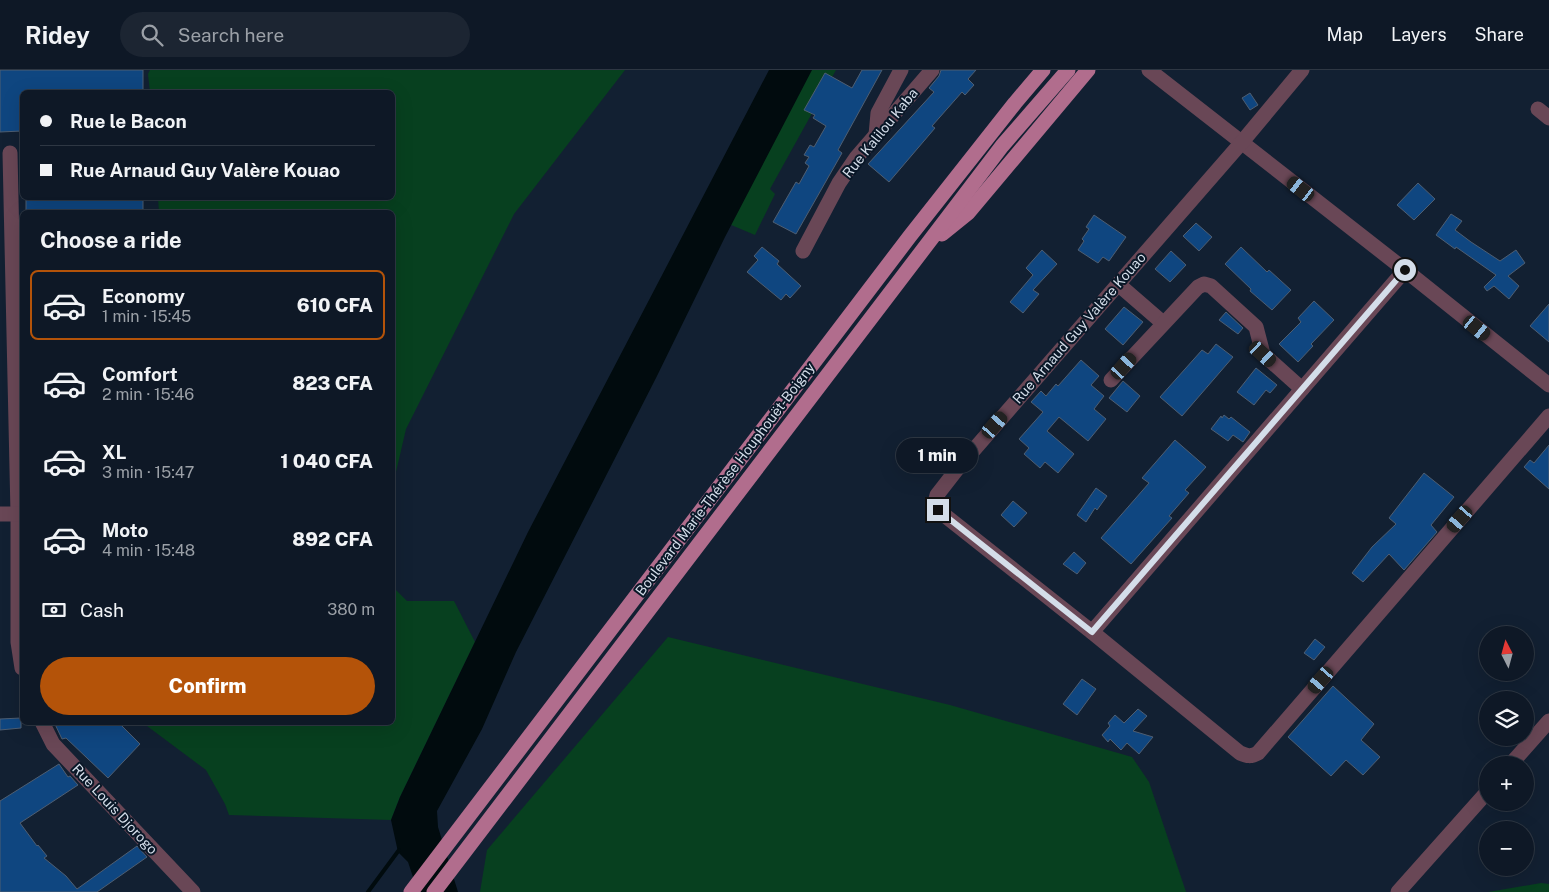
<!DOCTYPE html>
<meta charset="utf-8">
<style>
body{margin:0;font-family:"Public Sans",sans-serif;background:#1c2532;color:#f1f3f6;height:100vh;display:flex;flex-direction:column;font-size:19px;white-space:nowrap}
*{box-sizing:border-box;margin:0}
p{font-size:16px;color:#9ba0a7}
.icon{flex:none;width:28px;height:28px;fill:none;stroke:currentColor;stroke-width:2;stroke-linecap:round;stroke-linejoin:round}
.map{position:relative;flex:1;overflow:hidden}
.side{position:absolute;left:20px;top:140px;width:375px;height:515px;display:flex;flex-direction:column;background:#0e1826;border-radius:8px;box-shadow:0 5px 20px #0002,0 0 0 1px #2e3743}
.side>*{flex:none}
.banner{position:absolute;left:20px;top:20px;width:375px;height:110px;border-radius:8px;box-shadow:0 5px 20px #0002,0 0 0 1px #2e3743;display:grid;align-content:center;height:110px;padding:0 20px;background:#0e1826}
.needle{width:32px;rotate:354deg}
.buttons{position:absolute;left:1479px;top:556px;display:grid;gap:10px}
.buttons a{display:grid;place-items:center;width:55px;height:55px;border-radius:50%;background:#0e1826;box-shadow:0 5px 20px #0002,0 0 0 1px #2e3743;font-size:25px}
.end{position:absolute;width:22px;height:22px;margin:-11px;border:6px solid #d4dde9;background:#111;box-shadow:0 0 0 2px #111}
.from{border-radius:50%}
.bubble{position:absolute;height:35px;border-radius:18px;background:#0e1826;box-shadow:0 5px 20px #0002,0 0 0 1px #2e3743;font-size:16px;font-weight:800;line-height:35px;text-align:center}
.car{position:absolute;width:15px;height:30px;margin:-15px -8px;border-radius:6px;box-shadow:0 0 4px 1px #0007;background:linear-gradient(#222 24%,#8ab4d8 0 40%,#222 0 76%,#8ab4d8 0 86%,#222 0)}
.banner b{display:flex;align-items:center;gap:18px;height:48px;font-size:19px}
.banner b+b{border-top:1px solid #2e3743}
.banner i{width:12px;height:12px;background:#f1f3f6}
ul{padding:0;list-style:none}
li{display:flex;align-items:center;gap:15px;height:70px;margin:0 10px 8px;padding:0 10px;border:2px solid transparent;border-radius:8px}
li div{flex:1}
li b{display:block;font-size:19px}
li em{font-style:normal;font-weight:800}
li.on{border-color:#b45309}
li>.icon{width:45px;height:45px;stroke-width:1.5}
h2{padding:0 20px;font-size:22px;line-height:60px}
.pay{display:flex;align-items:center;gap:12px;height:55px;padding:0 20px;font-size:19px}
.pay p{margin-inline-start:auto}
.cta{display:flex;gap:10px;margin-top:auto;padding:10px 20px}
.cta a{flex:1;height:58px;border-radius:30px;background:#b45309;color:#fff;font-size:20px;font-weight:800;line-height:58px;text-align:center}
header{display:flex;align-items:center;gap:30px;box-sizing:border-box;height:70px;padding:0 25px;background:#0e1826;border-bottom:1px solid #2e3743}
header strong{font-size:24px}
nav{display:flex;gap:28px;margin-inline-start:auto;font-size:18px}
.search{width:350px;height:45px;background:#1c2532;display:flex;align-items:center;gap:12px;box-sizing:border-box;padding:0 18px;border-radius:28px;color:#9ba0a7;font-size:19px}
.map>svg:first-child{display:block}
</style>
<header>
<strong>Ridey</strong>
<div class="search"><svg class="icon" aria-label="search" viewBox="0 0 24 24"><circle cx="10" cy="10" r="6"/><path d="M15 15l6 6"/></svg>Search here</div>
<nav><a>Map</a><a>Layers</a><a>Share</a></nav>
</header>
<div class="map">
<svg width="1549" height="822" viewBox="0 0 1549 822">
<rect width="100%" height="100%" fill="#122032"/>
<g fill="#07401f">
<path d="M150,0h475l-111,144 -108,215 -13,56 -1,-273h-233l-1,-14h234v-106h-242l-2,-18z"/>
<path d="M791,0h45l-66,119 5,5 -20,41 -43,-18z"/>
<path d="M393,517l14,14h47l21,41 -75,155 -9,23 -162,-5 -4,-11 -19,-34 -63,-47 249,-1z"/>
<path d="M668,567l282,68 182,52 17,25 37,110h-706l7,-42z"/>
<path d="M1541,813l8,1v8h-61z"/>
</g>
<path fill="#010b0e" d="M769,0h43l-87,167 -69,141 -140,274 -34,77 -45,82 1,16 20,65h-40l-10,-30 -10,-10 -7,-32 9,-23 128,-265z"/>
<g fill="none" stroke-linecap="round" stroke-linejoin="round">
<path stroke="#010b0e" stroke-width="4" d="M368,822l31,-42"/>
</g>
<g fill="#0f4680" stroke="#4e5e72">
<path d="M0,0h143v22h-121v39l-22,1z"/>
<path d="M862,0h20l-44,80 4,3 -46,81 -23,-12 23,-40 3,2 10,-18 -4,-3 4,-6 -5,-2 6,-10 4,2 12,-21 -13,-8 2,-3 -11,-5 21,-37 27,15z"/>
<path d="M941,0h35l-8,9 6,6 -9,10 -3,-3 -30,34 3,2 -46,54 -21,-18 66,-72 -5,-4 10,-12z"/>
<path d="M1250,23l8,12 -8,5 -8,-12z"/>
<path d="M1418,113l17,16 -21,21 -17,-15z"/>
<rect x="26" y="128" width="117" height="14"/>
<path d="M1451,144l11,7 -7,9 16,12 29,19 16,-11 9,13 -17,13 11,10 -10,13 -15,-13 -7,5 -3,-4 12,-12 -40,-28 -1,2 -19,-14z"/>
<path d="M1094,145l32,22 -17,24 -6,-4 -5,6 -20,-13 6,-9 -2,-2 7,-10 -3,-2z"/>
<path d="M1196,153l16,14 -13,14 -16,-15z"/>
<path d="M762,177l17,14 -2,3 24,22 -11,12 -4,-4 -5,6 -34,-28 11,-12 -4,-4z"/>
<path d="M1241,177l26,25 2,-2 22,20 -19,20 -22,-19 1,-2 -26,-25z"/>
<path d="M1042,180l15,14 -24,26 6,4 -16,19 -13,-11 23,-27 -7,-7z"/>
<path d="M1171,181l15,14 -16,17 -15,-13z"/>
<path d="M1314,231l20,19 -23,24 2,2 -15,16 -19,-18 22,-22 -3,-4z"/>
<path d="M1549,234v38l-19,-16z"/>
<path d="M1124,237l19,15 -20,23 -18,-16z"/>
<path d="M1226,242l17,16 -5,6 -19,-14z"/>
<path d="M1216,274l17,13 -51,59 -22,-19 42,-47 6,4z"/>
<path d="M1081,290l18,16 -8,9 13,11 -10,13 12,10 -18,22 -29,-24 -12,14 27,23 -16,19 -13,-11 -5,6 -16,-14 5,-6 -10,-9 24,-27 -12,-10 10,-11 5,5 10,-12 2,2z"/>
<path d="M1256,298l21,17 -7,8 -4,-3 -12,15 -17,-13z"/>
<path d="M1123,311l17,15 -13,16 -18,-14z"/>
<path d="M1224,345l5,4 2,-2 19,15 -7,10 -10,-7 -5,6 -17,-12 10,-13 1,2z"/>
<path d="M1175,370l31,27 -21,23 4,3 -20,23 3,2 -41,46 -30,-26 48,-55 -7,-5z"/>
<path d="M1549,375v44l-25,-22 6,-7 4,3z"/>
<path d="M1424,403l30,24 -23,28 6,7 -33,38 -15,-16 -26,28 -11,-9 20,-26 24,-23 -7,-6z"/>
<path d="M1096,418l11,8 -10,14 -2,-2 -9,14 -9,-7z"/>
<path d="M1013,431l14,12 -13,14 -13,-12z"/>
<path d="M1074,482l12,11 -9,11 -14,-10z"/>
<path d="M1315,569l10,8 -11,13 -10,-7z"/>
<path d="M1082,609l14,10 -19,26 -14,-11z"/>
<path d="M1333,616l41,38 -13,16 19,17 -17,18 -17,-15 -15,16 -43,-39z"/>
<path d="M1138,639l9,7 -14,15 20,6 -14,17 -12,-11 -6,7 -11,-11 -2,3 -6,-7 8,-9 -2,-3 7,-8 9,8z"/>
<path d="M21,648v10l-21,2v-11z"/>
<path d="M54,652h64l22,22 -32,34 -42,-40 -4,1z"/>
<path d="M59,694l9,13 2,-1 8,9 -58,38 17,23 1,-1 9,11 -3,2 22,18 11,13 60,-43 10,11 -50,35h-97v-91z"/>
</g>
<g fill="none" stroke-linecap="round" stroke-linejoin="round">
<g stroke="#694756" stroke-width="15">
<path d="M1149,0l256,200 144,115"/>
<path d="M1302,0l-60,72 -284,326 -21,27 -2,8 3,7 154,122 148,121c7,3 11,4 18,0l291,-337"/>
<path d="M1538,39l11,9"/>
<path d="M876,65l2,-22 23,-43"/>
<path d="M10,83l8,361v128l4,26"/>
<path d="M803,181l36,-68 17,-25 76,-88"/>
<path d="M1118,214l45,39"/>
<path d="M1111,310l87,-93 6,-3 7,2 45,41 7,27 39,35"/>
<path d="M0,444h22"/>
<path d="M1092,562l313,-362"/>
<path d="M42,652l11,22 140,148"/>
<path d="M1510,695l39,-44"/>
<path d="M1398,822l90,-101"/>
</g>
<g stroke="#b16d8d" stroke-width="15">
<path d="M942,164l26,-21 120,-143"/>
<path d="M411,822l499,-656 105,-133 28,-33"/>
<path d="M434,822l568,-746 66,-76"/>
</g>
</g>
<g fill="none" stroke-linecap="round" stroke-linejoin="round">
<path stroke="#d4dde9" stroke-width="6" d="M938,440l154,122 313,-362"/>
</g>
<g text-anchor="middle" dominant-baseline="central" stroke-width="4" stroke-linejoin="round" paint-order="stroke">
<g font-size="14" fill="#d4dde9" stroke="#091727">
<text transform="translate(880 63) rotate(-51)">Rue Kalilou Kaba</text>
<text transform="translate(1079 258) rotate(-49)">Rue Arnaud Guy Valère Kouao</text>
<text transform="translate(725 409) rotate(-53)">Boulevard Marie-Thérèse Houphouët-Boigny</text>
<text transform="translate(115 739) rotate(47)">Rue Louis Djorogo</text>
</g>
</g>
</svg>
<div class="buttons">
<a><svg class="needle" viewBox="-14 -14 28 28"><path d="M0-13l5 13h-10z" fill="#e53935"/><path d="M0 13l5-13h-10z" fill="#9ba0a7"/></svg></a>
<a><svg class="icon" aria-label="layers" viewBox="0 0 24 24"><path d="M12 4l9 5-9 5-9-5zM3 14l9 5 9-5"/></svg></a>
<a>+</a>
<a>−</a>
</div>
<i class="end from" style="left:1405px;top:200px"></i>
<i class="end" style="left:938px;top:440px"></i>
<div class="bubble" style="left:896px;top:368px;width:82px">1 min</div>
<i class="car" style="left:1301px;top:119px;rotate:308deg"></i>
<i class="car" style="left:1477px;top:258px;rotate:129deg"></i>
<i class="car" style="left:1263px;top:284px;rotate:132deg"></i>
<i class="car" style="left:1124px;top:296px;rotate:42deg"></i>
<i class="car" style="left:995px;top:355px;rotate:41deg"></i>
<i class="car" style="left:1460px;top:449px;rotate:221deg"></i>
<i class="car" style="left:1321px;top:610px;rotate:221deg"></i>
<div class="banner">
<b><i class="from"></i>Rue le Bacon</b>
<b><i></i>Rue Arnaud Guy Valère Kouao</b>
</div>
<section class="side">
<h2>Choose a ride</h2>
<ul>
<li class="on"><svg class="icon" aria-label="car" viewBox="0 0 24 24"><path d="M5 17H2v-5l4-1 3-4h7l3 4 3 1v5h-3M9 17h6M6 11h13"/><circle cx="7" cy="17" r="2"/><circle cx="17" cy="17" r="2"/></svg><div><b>Economy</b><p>1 min · 15:45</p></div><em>610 CFA</em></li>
<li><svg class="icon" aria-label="car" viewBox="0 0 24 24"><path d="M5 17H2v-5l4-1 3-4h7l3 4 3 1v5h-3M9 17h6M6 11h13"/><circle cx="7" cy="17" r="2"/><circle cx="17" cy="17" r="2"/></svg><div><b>Comfort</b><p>2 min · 15:46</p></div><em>823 CFA</em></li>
<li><svg class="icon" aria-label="car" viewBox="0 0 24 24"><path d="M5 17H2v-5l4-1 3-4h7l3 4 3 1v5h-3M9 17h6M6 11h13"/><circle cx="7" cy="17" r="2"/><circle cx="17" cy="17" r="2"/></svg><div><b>XL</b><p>3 min · 15:47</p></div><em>1 040 CFA</em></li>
<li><svg class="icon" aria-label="car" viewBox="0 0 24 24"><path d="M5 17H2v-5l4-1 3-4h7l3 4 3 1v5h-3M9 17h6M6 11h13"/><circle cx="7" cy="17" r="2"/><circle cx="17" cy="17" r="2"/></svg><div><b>Moto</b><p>4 min · 15:48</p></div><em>892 CFA</em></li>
</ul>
<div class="pay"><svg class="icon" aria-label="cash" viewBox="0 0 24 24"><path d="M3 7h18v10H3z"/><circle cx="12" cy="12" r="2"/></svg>Cash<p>380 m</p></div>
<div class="cta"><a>Confirm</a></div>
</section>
</div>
